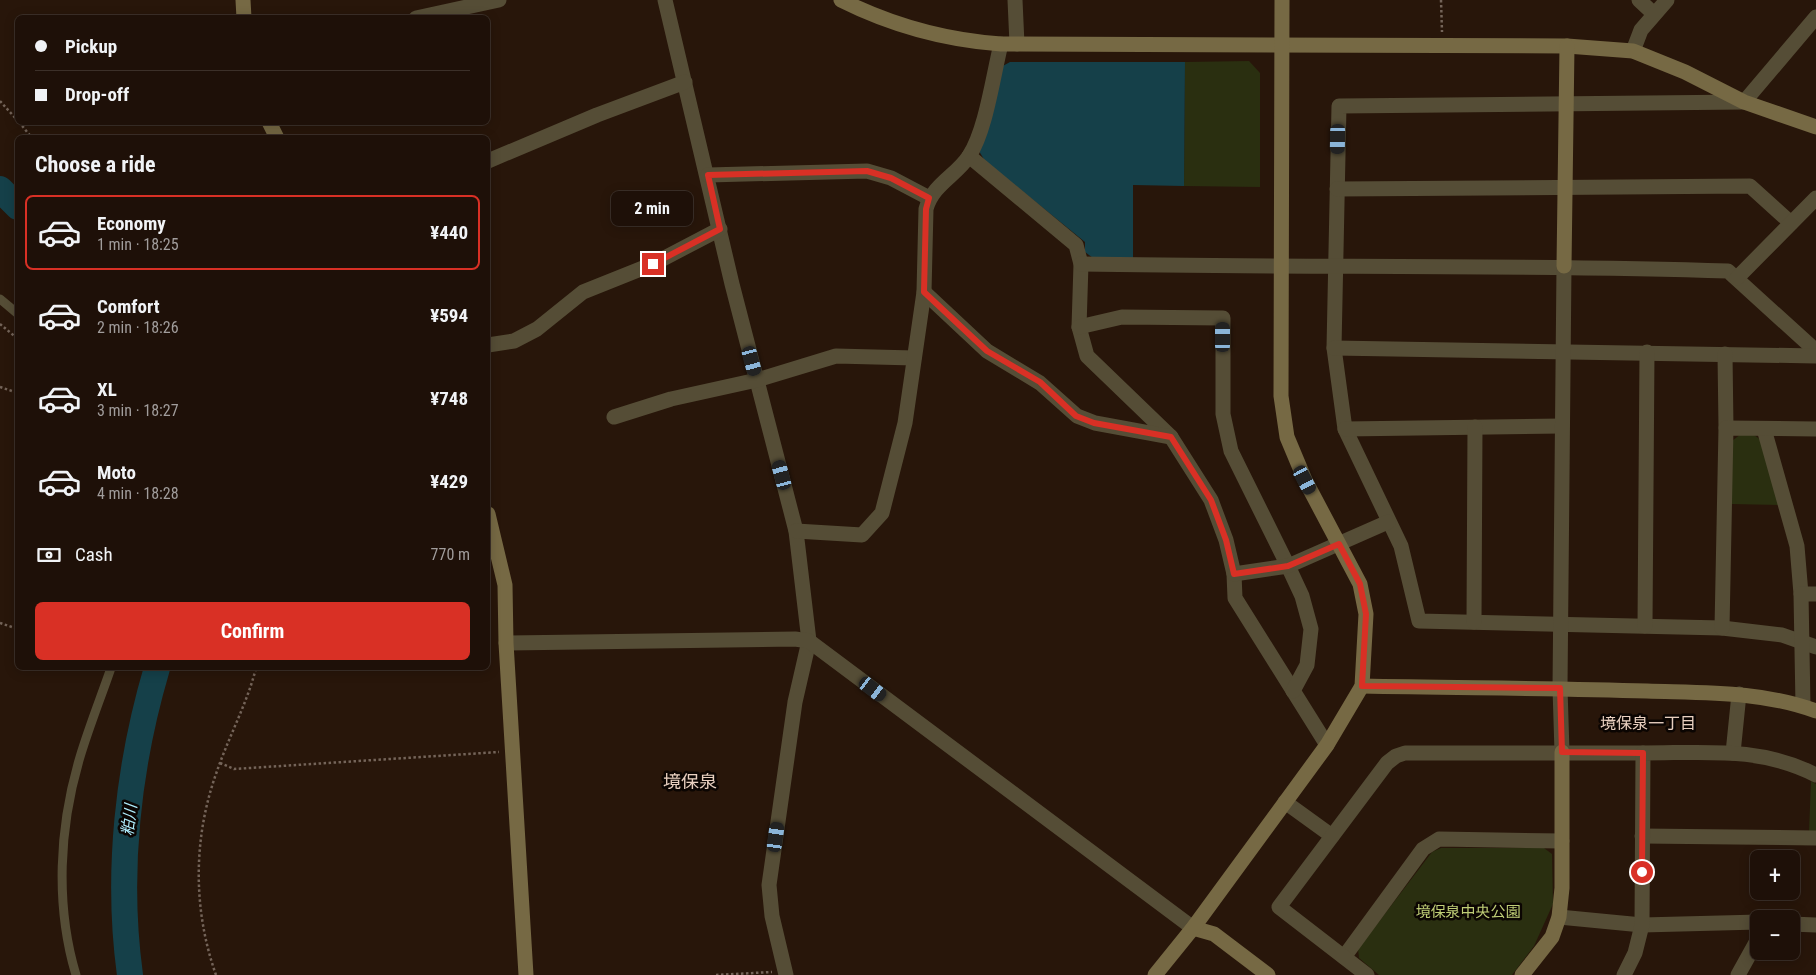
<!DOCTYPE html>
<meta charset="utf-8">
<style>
body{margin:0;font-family:"Roboto Condensed","Noto Sans JP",sans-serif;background:#2b1e16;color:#f1f3f6;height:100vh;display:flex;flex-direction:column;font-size:19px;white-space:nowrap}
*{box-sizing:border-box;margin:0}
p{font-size:16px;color:#a19d9c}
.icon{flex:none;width:28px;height:28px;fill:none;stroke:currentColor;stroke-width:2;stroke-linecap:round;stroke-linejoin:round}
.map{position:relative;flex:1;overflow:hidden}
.panel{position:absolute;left:15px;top:135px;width:475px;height:535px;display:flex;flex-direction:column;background:#1e1008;border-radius:8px;box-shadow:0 2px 12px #0003,0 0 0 1px #3c3029}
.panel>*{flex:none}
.guide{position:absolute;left:15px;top:15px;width:475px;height:110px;border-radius:8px;box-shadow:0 2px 12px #0003,0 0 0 1px #3c3029;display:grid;align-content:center;height:110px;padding:0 20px;background:#1e1008}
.buttons{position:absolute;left:1750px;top:850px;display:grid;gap:10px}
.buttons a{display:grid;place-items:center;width:50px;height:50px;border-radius:8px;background:#1e1008;box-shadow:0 2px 12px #0003,0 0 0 1px #3c3029;font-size:25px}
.end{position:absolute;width:22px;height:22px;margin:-11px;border:6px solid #d93025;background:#fff;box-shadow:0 0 0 2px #fff}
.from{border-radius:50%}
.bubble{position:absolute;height:35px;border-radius:8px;background:#1e1008;box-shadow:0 2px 12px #0003,0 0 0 1px #3c3029;font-size:16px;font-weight:700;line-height:35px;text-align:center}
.car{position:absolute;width:15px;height:30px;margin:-15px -8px;border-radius:6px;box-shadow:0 0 4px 1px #0007;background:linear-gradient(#222 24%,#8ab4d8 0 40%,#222 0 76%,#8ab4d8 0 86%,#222 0)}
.guide b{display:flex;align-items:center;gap:18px;height:48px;font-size:19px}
.guide b+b{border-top:1px solid #3c3029}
.guide i{width:12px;height:12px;background:#f1f3f6}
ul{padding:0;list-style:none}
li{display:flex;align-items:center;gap:15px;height:75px;margin:0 10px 8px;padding:0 10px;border:2px solid transparent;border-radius:8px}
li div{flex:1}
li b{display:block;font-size:19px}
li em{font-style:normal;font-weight:700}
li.selected{border-color:#d93025}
li>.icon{width:45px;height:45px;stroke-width:1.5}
h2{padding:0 20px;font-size:22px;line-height:60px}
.pay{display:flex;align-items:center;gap:12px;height:55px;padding:0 20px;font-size:19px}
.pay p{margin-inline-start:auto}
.action{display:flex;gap:10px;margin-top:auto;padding:10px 20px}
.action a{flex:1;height:58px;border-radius:8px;background:#d93025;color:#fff;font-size:20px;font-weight:700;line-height:58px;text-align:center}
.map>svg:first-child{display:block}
</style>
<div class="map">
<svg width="1816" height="975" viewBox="0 0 1816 975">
<rect width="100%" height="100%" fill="#28160a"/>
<g fill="#2a2f10">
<path d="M1249,61l11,12v114l-76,-1 1,-124z"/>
<path d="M1741,434l13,1 7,5 18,65 -48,-1 1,-63z"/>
<path d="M1811,781l5,3v48h-7z"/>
<path d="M1441,848h103l8,6 1,50 -19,42 -22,29h-133l-20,-17 -1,-9 74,-97z"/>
</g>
<path fill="#154049" d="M1010,62h175l-1,124 -51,-1v75l-40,-2 -8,-6v-10l-100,-81 -6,-10 22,-84z"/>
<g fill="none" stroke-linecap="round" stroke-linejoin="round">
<g stroke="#154049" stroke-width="26">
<path d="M0,189l18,18"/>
<path d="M130,975c-14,-102 -2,-209 27,-307"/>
</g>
<g stroke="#746459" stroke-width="2.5" stroke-dasharray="2.5 2.5" stroke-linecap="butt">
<path d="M1441,0l1,32"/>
<path d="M0,101l18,20"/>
<path d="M19,122l13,16"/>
<path d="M0,324l18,15"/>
<path d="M0,387l18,6"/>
<path d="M0,623l18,6"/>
<path d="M220,763l14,6 265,-17"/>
<path d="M216,975c-23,-65 -23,-136 0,-201 12,-36 31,-70 40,-106"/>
<path d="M716,975l56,-3"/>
</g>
<g stroke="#554d36" stroke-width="9">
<path d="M0,299l18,15"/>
<path d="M76,975c-21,-70 -17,-148 4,-218 9,-30 21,-60 31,-89"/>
</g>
<g stroke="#554d36" stroke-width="15">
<path d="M665,0l67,284 64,247 13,110 -14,61 -26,183 3,31 14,59"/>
<path d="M1015,0l2,44"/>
<path d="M1639,0l15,14"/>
<path d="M1816,17l-72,85 -405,4 -5,242 11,81 56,117 18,75 303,7 60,7 34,12"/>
<path d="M416,18l83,-18"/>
<path d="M1633,51l8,-21 26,-30"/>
<path d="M969,156l107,89 5,19 -2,63 8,29 84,81 40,63 15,40 8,34 1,24 92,147"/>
<path d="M488,161l109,-46 88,-33"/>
<path d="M708,175l159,-4 24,7 38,20"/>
<path d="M1337,189l413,-3 41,37"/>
<path d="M1081,264c216,4 431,0 647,7l88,80"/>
<path d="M1737,278l79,-80"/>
<path d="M924,292l63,59 53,32 37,33 18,7 76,14"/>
<path d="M1079,327l43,-10 101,1v96l8,37 57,115 14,30 9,33 -4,36 -14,26"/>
<path d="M488,345l26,-4 23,-12 46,-37 70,-28 67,-35"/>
<path d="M1334,348l482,8"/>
<path d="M1725,354l1,74"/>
<path d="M614,417l57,-18 86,-19 79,-24 78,2"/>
<path d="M1345,429l217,-3"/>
<path d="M1764,429l33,117 4,48"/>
<path d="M796,531l66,4 20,-22 23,-90 19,-131 2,-83c7,-25 30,-33 43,-53 17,-26 24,-80 32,-112"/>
<path d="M1234,574l54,-8 100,-44"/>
<path d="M1474,622l1,-195"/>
<path d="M1645,626l2,-274"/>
<path d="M1722,628l4,-200 90,1"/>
<path d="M506,643l289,-4 14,2 384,287"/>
<path d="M1803,706l-2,-112h15"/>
<path d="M1562,752l-2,-64 4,-422"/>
<path d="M1733,753l6,-59"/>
<path d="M1285,802l47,34"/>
<path d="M1642,836l174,2"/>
<path d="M1559,917l83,8 117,-3"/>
<path d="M1791,924l25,1"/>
<path d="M1344,957l79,-108 16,-10 123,2"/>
<path d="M1367,975l-88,-68 108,-144 9,-7 9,-3h238"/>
<path d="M1624,975l11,-22 7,-28 1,-172c63,0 116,-7 173,22"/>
<path d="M1738,975l20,-36 1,-7"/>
</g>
<g stroke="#766944" stroke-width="15">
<path d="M243,0l1,18"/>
<path d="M841,0c50,25 104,40 160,44l566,2 66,5 52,21 59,30 72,25"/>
<path d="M269,122l8,16"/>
<path d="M1564,266l3,-220"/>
<path d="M488,514l17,71 1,58 20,332"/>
<path d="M1362,686c95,2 190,2 285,5 57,2 115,0 169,20"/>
<path d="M1193,928l21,6 54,41"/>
<path d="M1155,975l38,-47 134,-183 35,-59 4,-72 -6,-30 -55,-104 -18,-43 -6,-41 1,-396"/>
<path d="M1522,975l30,-38 7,-20 3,-29v-136"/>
</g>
</g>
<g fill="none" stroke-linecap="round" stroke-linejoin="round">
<path stroke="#d93025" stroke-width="6" d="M653,264l67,-35 -12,-54 159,-4 24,7 38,20 -3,11 -2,83 63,59 53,31 36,34 18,7 77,14 40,63 15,40 8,34 54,-8 51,-22 21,40 6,30 -4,72 198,2 2,64 81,1 -1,119"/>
</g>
<g text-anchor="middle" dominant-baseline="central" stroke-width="5" stroke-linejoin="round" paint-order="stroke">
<g font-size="15" fill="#bfcd76" stroke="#0b0502">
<text x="1468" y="912">境保泉中央公園</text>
</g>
<g font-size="16" fill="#e9d0c0" stroke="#0b0502">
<text x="1648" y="723">境保泉一丁目</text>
</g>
<g font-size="16" font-style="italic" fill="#afeefe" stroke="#0b0502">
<text transform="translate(129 820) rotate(-83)">粕川</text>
</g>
<g font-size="18" fill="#e9d0c0" stroke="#0b0502">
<text x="690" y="781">境保泉</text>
</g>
</g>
</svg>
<div class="buttons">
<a>+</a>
<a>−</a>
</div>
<i class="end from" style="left:1642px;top:872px"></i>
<i class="end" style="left:653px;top:264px"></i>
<div class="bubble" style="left:611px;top:191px;width:82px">2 min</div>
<i class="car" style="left:1338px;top:139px;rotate:181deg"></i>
<i class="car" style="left:1223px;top:337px;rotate:0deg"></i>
<i class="car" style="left:752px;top:361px;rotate:165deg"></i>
<i class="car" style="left:782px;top:475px;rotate:345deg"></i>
<i class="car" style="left:1305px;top:480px;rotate:152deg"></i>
<i class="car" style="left:873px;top:689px;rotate:127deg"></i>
<i class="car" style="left:776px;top:837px;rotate:8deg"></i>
<div class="guide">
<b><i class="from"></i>Pickup</b>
<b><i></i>Drop-off</b>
</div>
<section class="panel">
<h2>Choose a ride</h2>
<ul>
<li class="selected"><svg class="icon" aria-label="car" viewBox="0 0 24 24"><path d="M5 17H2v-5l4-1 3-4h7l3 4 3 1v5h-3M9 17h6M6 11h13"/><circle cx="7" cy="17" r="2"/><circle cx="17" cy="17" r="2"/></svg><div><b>Economy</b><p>1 min · 18:25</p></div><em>¥440</em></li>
<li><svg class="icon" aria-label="car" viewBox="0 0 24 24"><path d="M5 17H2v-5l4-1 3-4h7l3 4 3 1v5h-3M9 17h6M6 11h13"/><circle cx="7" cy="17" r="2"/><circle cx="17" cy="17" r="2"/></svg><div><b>Comfort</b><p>2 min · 18:26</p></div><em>¥594</em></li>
<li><svg class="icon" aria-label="car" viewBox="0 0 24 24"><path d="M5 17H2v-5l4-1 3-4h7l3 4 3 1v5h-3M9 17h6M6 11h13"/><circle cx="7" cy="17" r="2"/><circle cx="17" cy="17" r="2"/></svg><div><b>XL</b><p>3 min · 18:27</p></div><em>¥748</em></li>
<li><svg class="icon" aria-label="car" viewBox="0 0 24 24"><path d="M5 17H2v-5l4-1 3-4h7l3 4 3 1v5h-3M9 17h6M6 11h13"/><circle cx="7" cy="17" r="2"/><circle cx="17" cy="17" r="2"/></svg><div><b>Moto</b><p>4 min · 18:28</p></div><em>¥429</em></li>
</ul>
<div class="pay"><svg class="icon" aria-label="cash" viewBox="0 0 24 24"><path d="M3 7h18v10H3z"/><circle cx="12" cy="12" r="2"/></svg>Cash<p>770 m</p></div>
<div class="action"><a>Confirm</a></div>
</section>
</div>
